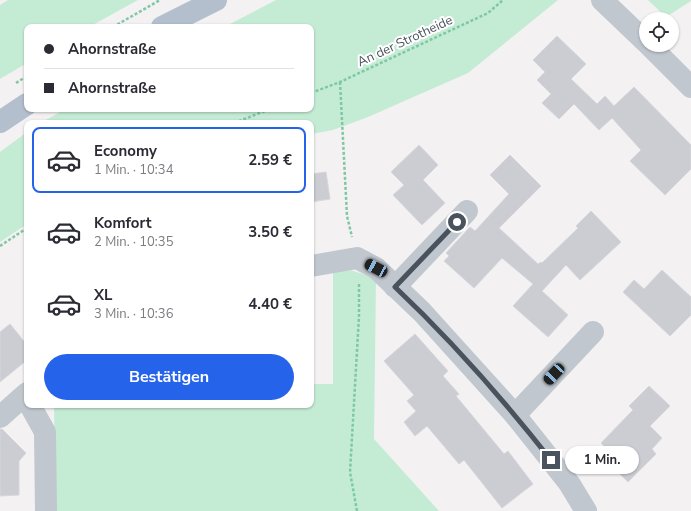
<!DOCTYPE html>
<html lang="de">
<meta charset="utf-8">
<style>
body{margin:0;font-family:"Nunito Sans",sans-serif;background:#f2f2f3;color:#2b2b33;height:100vh;display:flex;flex-direction:column;font-size:15px;white-space:nowrap}
*{box-sizing:border-box;margin:0}
p{font-size:13px;color:#7c7c81}
.icon{flex:none;width:22px;height:22px;fill:none;stroke:currentColor;stroke-width:2;stroke-linecap:round;stroke-linejoin:round}
.map{position:relative;flex:1;overflow:hidden}
.drawer{position:absolute;left:24px;top:120px;width:290px;height:288px;display:flex;flex-direction:column;background:#fff;border-radius:8px;box-shadow:0 1px 3px #0004}
.drawer>*{flex:none}
.top-card{position:absolute;left:24px;top:24px;width:290px;height:88px;border-radius:8px;box-shadow:0 1px 3px #0004;display:grid;align-content:center;height:88px;padding:0 20px;background:#fff}
.controls{position:absolute;left:639px;top:12px;display:grid;gap:8px}
.controls a{display:grid;place-items:center;width:40px;height:40px;border-radius:50%;background:#fff;box-shadow:0 1px 3px #0004;font-size:20px}
.end{position:absolute;width:18px;height:18px;margin:-9px;border:5px solid #4a535d;background:#fff;box-shadow:0 0 0 2px #fff}
.from{border-radius:50%}
.bubble{position:absolute;height:28px;border-radius:14px;background:#fff;box-shadow:0 1px 3px #0004;font-size:13px;font-weight:700;line-height:28px;text-align:center}
.car{position:absolute;width:12px;height:24px;margin:-12px -6px;border-radius:5px;box-shadow:0 0 3px 1px #0007;background:linear-gradient(#222 24%,#8ab4d8 0 40%,#222 0 76%,#8ab4d8 0 86%,#222 0)}
.top-card b{display:flex;align-items:center;gap:14px;height:38px;font-size:15px}
.top-card b+b{border-top:1px solid #e1e1e2}
.top-card i{width:10px;height:10px;background:#2b2b33}
ul{padding:7px 0 0;list-style:none}
li{display:flex;align-items:center;gap:12px;height:66px;margin:0 8px 6px;padding:0 12px;border:2px solid transparent;border-radius:8px}
li div{flex:1}
li b{display:block;font-size:15px}
li em{font-style:normal;font-weight:700}
li.on{border-color:#2563eb}
li>.icon{width:36px;height:36px;stroke-width:1.5}
.action{display:flex;gap:8px;margin-top:auto;padding:8px 20px}
.action a{flex:1;height:46px;border-radius:24px;background:#2563eb;color:#fff;font-size:16px;font-weight:700;line-height:46px;text-align:center}
.map>svg:first-child{display:block}
</style>
<div class="map">
<svg width="691" height="511" viewBox="0 0 691 511">
<rect width="100%" height="100%" fill="#f3f1f1"/>
<g fill="#c4ecd5">
<path d="M8,0h130l-49,27h-62v36l-27,16v-74z"/>
<path d="M276,0h282l-90,73 -100,44 -35,13 -22,4v-11h-271l26,-14h245v-82h-87z"/>
<path d="M648,0h43v1l-25,16z"/>
<path d="M27,132v92l-27,18v-90z"/>
<path d="M350,270l26,8 -2,161 65,72h-383l-2,-106h257v-21h22v-112z"/>
</g>
<g fill="#cbcdd3" stroke="#d5d7db">
<path d="M557,36l29,28 -15,15 26,25 8,-8 9,10 20,-19 57,58v24l-26,26 -35,-34 11,-11 -29,-32 -13,12 -25,-26 -15,15 -17,-16 9,-9 -14,-14 8,-8 -12,-12z"/>
<path d="M419,145l19,20 -15,15 22,23 -23,22 -29,-30 11,-10 -13,-13z"/>
<path d="M510,155l31,31 -42,42 39,36 3,-2 1,1 36,-35 -2,-2 15,-15 30,31 -41,38 -14,-15 -24,26 26,24 -20,22 -35,-31 20,-22 -31,-26 -28,30 -30,-27 5,-5 -3,-3 24,-26 5,4 34,-37 -19,-19z"/>
<path d="M326,172l4,27 -19,3v-28z"/>
<path d="M662,270l29,27v18l-21,21 -47,-44 11,-12 10,9z"/>
<path d="M10,324l17,21v15l-27,22v-50z"/>
<path d="M415,334l33,37 -5,5 16,18 -3,2 48,58 4,-3 25,33 -31,24 -38,-48 -5,4 -32,-38 -12,10 -11,-14 12,-11 -9,-10 7,-6 -30,-34z"/>
<path d="M649,386l21,20 -20,20 12,12 -10,11 4,5 -28,28 -27,-26 6,-7 -6,-6 32,-33 -4,-4z"/>
<path d="M0,429h2l24,24 -7,8v34l-19,1z"/>
</g>
<g fill="none" stroke-linecap="round" stroke-linejoin="round">
<g stroke="#7fc7a6" stroke-width="2.5" stroke-dasharray="3 2" stroke-linecap="butt">
<path d="M113,27l47,-27"/>
<path d="M340,82l7,134 5,21"/>
<path d="M16,83l11,-7"/>
<path d="M311,93l29,-11 148,-69 15,-13"/>
<path d="M234,123l36,-14"/>
<path d="M0,246l27,-18"/>
<path d="M357,511l-7,-39 9,-156v-33"/>
</g>
<g stroke="#c0c7ce" stroke-width="22">
<path d="M602,0l44,42"/>
<path d="M649,45l42,42"/>
<path d="M311,266l46,-8 19,10 46,44 93,103 54,68 17,28"/>
<path d="M395,287l72,-76"/>
<path d="M30,405l15,27 1,79"/>
<path d="M515,415l78,-83"/>
<path d="M0,417l27,-24"/>
</g>
<g stroke="#b3bfcd" stroke-width="22">
<path d="M162,27l54,-27"/>
<path d="M0,122l27,-18"/>
</g>
</g>
<g fill="none" stroke-linecap="round" stroke-linejoin="round">
<path stroke="#4a535d" stroke-width="5" d="M457,222l-62,65c56,53 108,112 156,173"/>
</g>
<g text-anchor="middle" dominant-baseline="central" stroke-width="4" stroke-linejoin="round" paint-order="stroke">
<g font-size="13" fill="#4a535d" stroke="#fff">
<text transform="translate(405 41) rotate(-25)">An der Strotheide</text>
</g>
</g>
</svg>
<div class="controls">
<a><svg class="icon" aria-label="locate" viewBox="0 0 24 24"><circle cx="12" cy="12" r="6"/><path d="M12 2v4M12 18v4M2 12h4M18 12h4"/></svg></a>
</div>
<i class="end from" style="left:457px;top:222px"></i>
<i class="end" style="left:551px;top:460px"></i>
<div class="bubble" style="left:565px;top:446px;width:74px">1 Min.</div>
<i class="car" style="left:376px;top:268px;rotate:298deg"></i>
<i class="car" style="left:554px;top:374px;rotate:223deg"></i>
<div class="top-card">
<b><i class="from"></i>Ahornstraße</b>
<b><i></i>Ahornstraße</b>
</div>
<section class="drawer">
<ul>
<li class="on"><svg class="icon" aria-label="car" viewBox="0 0 24 24"><path d="M5 17H2v-5l4-1 3-4h7l3 4 3 1v5h-3M9 17h6M6 11h13"/><circle cx="7" cy="17" r="2"/><circle cx="17" cy="17" r="2"/></svg><div><b>Economy</b><p>1 Min. · 10:34</p></div><em>2.59 €</em></li>
<li><svg class="icon" aria-label="car" viewBox="0 0 24 24"><path d="M5 17H2v-5l4-1 3-4h7l3 4 3 1v5h-3M9 17h6M6 11h13"/><circle cx="7" cy="17" r="2"/><circle cx="17" cy="17" r="2"/></svg><div><b>Komfort</b><p>2 Min. · 10:35</p></div><em>3.50 €</em></li>
<li><svg class="icon" aria-label="car" viewBox="0 0 24 24"><path d="M5 17H2v-5l4-1 3-4h7l3 4 3 1v5h-3M9 17h6M6 11h13"/><circle cx="7" cy="17" r="2"/><circle cx="17" cy="17" r="2"/></svg><div><b>XL</b><p>3 Min. · 10:36</p></div><em>4.40 €</em></li>
</ul>
<div class="action"><a>Bestätigen</a></div>
</section>
</div>
